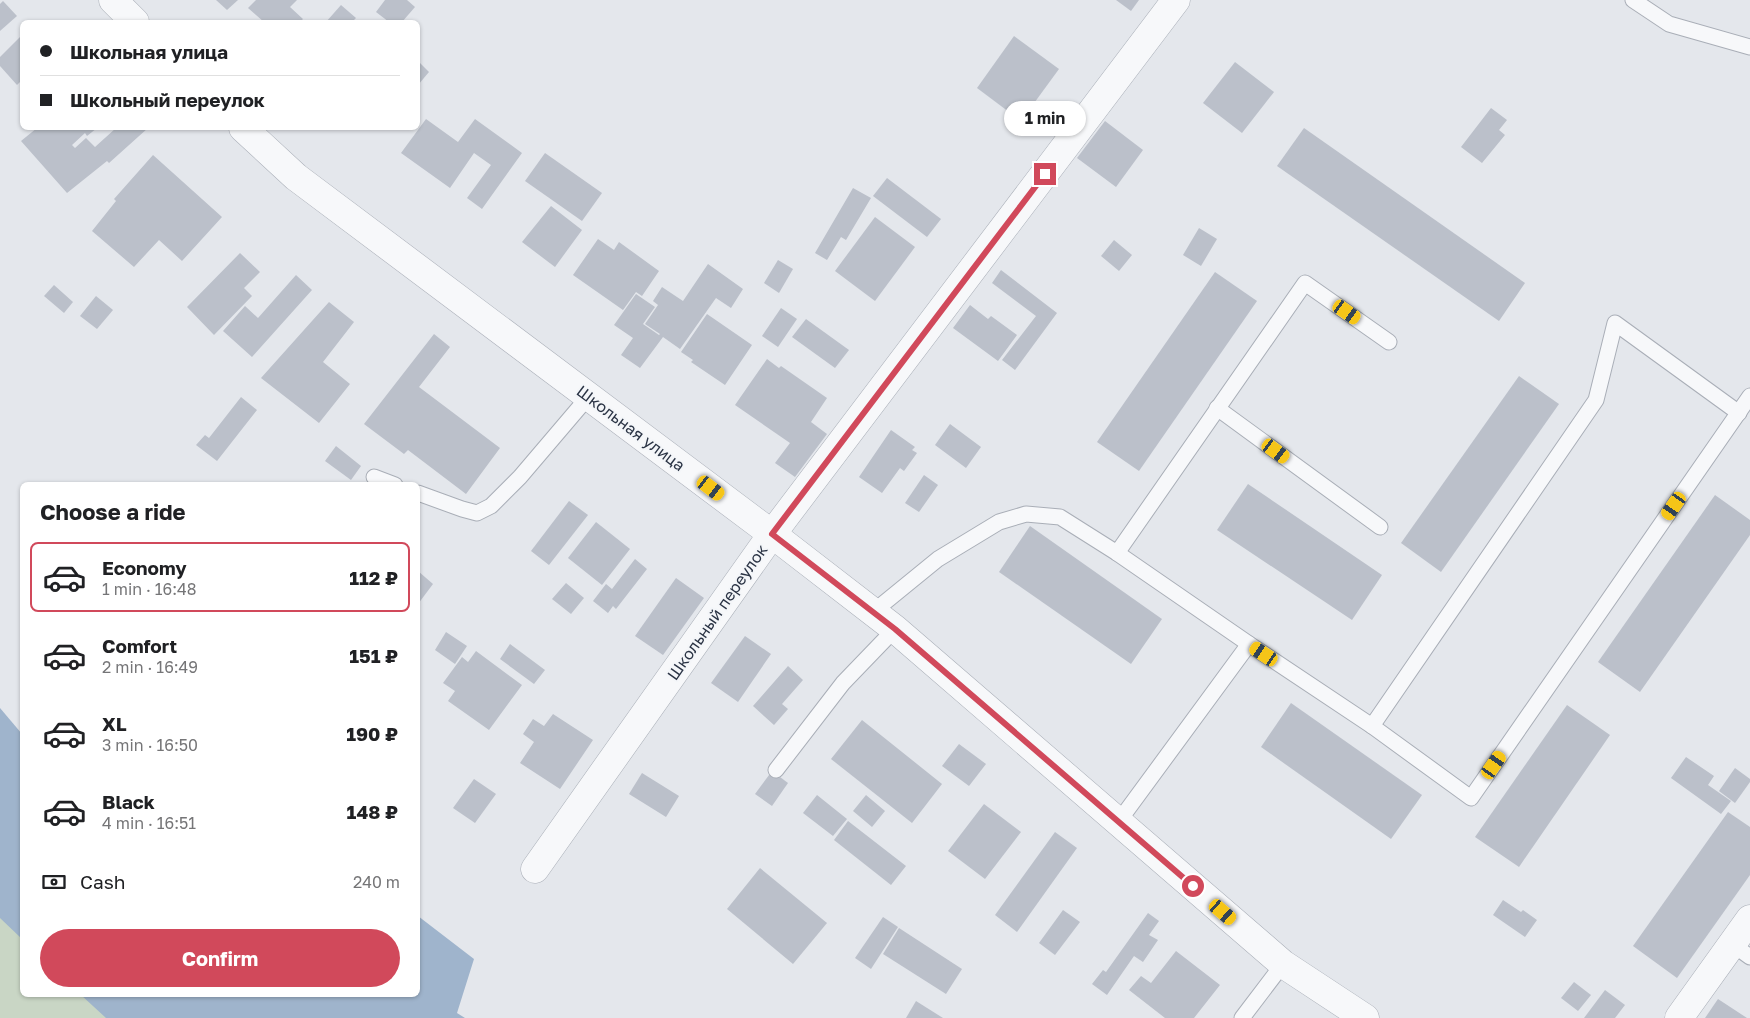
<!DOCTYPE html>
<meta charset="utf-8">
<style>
body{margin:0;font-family:"Golos Text",sans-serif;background:#f2f2f2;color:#202124;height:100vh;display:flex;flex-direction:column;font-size:19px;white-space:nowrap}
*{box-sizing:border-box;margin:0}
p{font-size:16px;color:#757577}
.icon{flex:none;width:28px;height:28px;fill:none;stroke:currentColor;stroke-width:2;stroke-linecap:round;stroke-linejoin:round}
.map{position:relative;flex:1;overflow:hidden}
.side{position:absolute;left:20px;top:482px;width:400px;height:515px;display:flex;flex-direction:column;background:#fff;border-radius:8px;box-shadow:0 1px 4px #0004}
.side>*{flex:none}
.banner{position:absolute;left:20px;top:20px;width:400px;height:110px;border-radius:8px;box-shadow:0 1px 4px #0004;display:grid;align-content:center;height:110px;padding:0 20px;background:#fff}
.end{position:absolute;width:22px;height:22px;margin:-11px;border:6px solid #d1495b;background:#fff;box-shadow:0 0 0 2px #fff}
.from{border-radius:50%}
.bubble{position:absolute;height:35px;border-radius:18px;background:#fff;box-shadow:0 1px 4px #0004;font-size:16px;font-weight:700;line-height:35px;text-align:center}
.car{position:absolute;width:15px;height:30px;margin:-15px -8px;border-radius:6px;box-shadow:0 0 4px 1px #0007;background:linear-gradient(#f5c518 24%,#345 0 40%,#f5c518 0 76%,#345 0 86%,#f5c518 0)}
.banner b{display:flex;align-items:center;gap:18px;height:48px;font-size:19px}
.banner b+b{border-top:1px solid #e0e0e0}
.banner i{width:12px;height:12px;background:#202124}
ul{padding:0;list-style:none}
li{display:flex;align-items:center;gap:15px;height:70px;margin:0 10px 8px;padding:0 10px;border:2px solid transparent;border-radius:8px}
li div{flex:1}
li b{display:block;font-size:19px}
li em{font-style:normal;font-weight:700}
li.active{border-color:#d1495b}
li>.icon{width:45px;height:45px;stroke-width:1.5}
h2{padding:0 20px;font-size:22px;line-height:60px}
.pay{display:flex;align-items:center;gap:12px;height:55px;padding:0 20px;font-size:19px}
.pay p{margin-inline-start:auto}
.primary-button{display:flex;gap:10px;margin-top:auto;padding:10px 20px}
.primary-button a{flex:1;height:58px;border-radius:30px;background:#d1495b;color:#fff;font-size:20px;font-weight:700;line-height:58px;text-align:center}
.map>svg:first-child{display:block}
</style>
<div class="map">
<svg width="1750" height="1018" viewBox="0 0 1750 1018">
<rect width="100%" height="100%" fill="#e4e7ec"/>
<path fill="#c9d6c5" d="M0,880l22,22v93h94l23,23h-139z"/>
<g fill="#9fb4cc">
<path d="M0,708l22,26v205l-22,-21z"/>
<path d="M418,916l56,43 -17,54 8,5h-359l-25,-23h337z"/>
</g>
<g fill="#bbc0ca">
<path d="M216,0h22l-11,10z"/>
<path d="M256,0h41l-7,7 13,12 -3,3h-36l-16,-14z"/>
<path d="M385,0h22l8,7 -13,15h-13l-13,-10z"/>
<path d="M1116,0h23l-8,11z"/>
<path d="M3,1l14,15 -17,15v-27z"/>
<path d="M341,5l15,13 -4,4h-26z"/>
<path d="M22,35v45l-5,5 -17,-19v-9z"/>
<path d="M1014,36l45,33 -38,52 -44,-33z"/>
<path d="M418,61l11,11 -11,13z"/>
<path d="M1235,62l39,30 -32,41 -39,-30z"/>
<path d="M1491,108l16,12 -8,10 6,5 -23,28 -21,-16z"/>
<path d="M426,119l32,23 17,-23 47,34 -40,56 -15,-11 24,-33 -17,-12 -24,35 -49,-35z"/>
<path d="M1105,121l38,29 -27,37 -39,-29z"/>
<path d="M37,128h60l-10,8 -2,-3 -13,12 3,3 11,-10 9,9 21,-19h32l-39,35 -2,-2 -40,32 -46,-52z"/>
<path d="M1304,128l221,155 -26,38 -222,-155z"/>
<path d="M545,153l57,40 -20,28 -57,-40z"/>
<path d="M153,155l69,62 -40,44 -23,-21 -25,27 -42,-36 24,-30 -2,-2z"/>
<path d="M887,178l54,41 -14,18 -54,-41z"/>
<path d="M853,188l18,10 -25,42 -5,-3 -14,23 -12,-7z"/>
<path d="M551,206l31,24 -27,37 -33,-25z"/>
<path d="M875,217l40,30 -40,54 -40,-30z"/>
<path d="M1199,228l18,11 -16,27 -18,-11z"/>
<path d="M598,239l16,11 5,-8 40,29 -17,25 -6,-4 -13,18 -50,-35z"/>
<path d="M1114,240l18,15 -13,16 -18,-15z"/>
<path d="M240,253l20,19 -16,16 8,8 -38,39 -27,-28z"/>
<path d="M778,260l15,9 -14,24 -15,-10z"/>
<path d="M708,264l35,25 -12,19 -15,-10 -36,51 -17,-12 -23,31 -19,-13 12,-17 -19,-13 22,-31 19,13 -12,17 16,11 1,-1 -15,-10 13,-19 -5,-4 9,-14 21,14z"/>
<path d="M1001,270l56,43 -42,57 -13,-10 34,-44 -44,-33z"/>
<path d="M1215,272l42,29 -118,170 -42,-29z"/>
<path d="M296,275l16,15 -60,67 -29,-26 22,-25 13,12z"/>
<path d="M54,285l19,17 -9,11 -20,-17z"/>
<path d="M96,296l17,14 -16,19 -17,-13z"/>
<path d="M329,302l25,20 -31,40 27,22 -31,39 -58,-45z"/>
<path d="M970,305l18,14 3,-3 26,19 -19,26 -45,-33z"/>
<path d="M781,308l16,11 -19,28 -16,-11z"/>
<path d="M707,314l45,31 -27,40 -34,-23 2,-2 -12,-8z"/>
<path d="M806,319l43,31 -14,18 -43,-31z"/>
<path d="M434,334l16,13 -31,40 81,61 -34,46 -58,-44 -4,4 -40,-30z"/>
<path d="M767,359l12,9 2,-2 46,32 -16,24 16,12 -32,43 -20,-14 15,-20 -55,-38z"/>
<path d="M1519,376l40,28 -118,168 -40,-29z"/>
<path d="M241,397l16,13 -40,51 -21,-16 9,-10 4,3z"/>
<path d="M950,424l31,23 -15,21 -31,-23z"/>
<path d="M891,430l24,17 -3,3 5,3 -13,18 -4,-3 -18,25 -23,-16z"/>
<path d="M336,446l25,20 -10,14 -26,-19z"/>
<path d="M924,475l14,10 -19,27 -14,-9z"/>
<path d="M1248,484l134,91 -30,45 -135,-90z"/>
<path d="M1715,495l35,25v15l-110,157 -42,-30z"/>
<path d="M569,501l19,14 -39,50 -18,-14z"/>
<path d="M596,522l34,27 -28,36 -34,-27z"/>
<path d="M1030,526l132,93 -31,45 -132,-92z"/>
<path d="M635,559l12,10 -31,40 -3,-3 -5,7 -15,-12 13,-17 6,5z"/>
<path d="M418,571l15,13 -15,20z"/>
<path d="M676,578l28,20 -41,57 -28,-19z"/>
<path d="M566,583l18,15 -13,16 -19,-15z"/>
<path d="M446,632l21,14 -12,18 -20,-14z"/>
<path d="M745,636l26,18 -33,48 -27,-19z"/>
<path d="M510,644l35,26 -11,14 -34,-25z"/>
<path d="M476,651l46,34 -33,45 -41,-29 7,-10 -12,-8 19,-26 6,5z"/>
<path d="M788,666l15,14 -21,24 6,5 -14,16 -21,-19z"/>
<path d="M1291,703l131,92 -31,44 -130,-92z"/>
<path d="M1567,705l43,30 -91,132 -44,-30z"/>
<path d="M553,714l40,26 -33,49 -40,-26 14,-21 -11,-8 10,-15 11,7z"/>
<path d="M862,720l80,64 -30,39 -81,-64z"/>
<path d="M959,744l27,20 -17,22 -27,-20z"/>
<path d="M1686,757l28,19 -6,9 23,16 -10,13 -50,-36z"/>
<path d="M1735,768l15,11v3l-15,21 -16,-12z"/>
<path d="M772,771l16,12 -16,23 -17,-12z"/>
<path d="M642,773l37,23 -13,21 -37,-23z"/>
<path d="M474,779l22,15 -21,29 -22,-15z"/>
<path d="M817,795l30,24 -14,17 -30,-23z"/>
<path d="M866,795l19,16 -13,16 -19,-16z"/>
<path d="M984,804l37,28 -36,47 -37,-28z"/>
<path d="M1728,812l22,15v48l-73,103 -44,-32z"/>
<path d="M848,821l58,45 -15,19 -57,-45z"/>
<path d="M1055,832l22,16 -60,84 -22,-17z"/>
<path d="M760,868l67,55 -34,41 -66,-55z"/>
<path d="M1503,900l18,12 2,-2 14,10 -12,17 -32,-22z"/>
<path d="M1063,910l17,12 -25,33 -16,-12z"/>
<path d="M1148,913l11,8 -10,14 9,5 -15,22 -9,-6 -27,39 -15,-11 11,-14 3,2z"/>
<path d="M883,917l15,10 -27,42 -16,-11z"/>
<path d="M899,928l63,41 -16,25 -63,-40z"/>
<path d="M1176,951l44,34 -26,33h-29l-36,-28 12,-14 10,7z"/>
<path d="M1574,982l17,13 -13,16 -17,-13z"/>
<path d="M1605,990l20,15 -10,13h-31z"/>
<path d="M1718,999l29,19h-42z"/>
<path d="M916,1001l27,17h-37z"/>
</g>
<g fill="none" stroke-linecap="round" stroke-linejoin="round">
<g stroke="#a9aeb7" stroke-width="17">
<g id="lane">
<path d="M1633,0l36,24 81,23"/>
<path d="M1217,408l163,119"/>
<path d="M374,477l21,8"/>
<path d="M418,493l44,16 15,4 14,-7 29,-29 69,-81"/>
<path d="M1117,553l188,-270 84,59"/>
<path d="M873,612l65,-53 61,-37 27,-8 34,3 57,36 132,91"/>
<path d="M1372,726l224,-326 19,-77 124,90"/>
<path d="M776,770l67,-87 52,-54"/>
<path d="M1119,821l130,-177 123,82 99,72 279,-402"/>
<path d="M1732,944l18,13"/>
<path d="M1242,1018l41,-54"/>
</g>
</g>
<g stroke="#a9aeb7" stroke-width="29">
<g id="street">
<path d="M113,0l22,22"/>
<path d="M243,128l53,49 476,357 123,95 388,335 82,54"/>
<path d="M535,869l237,-335 404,-534"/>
<path d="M1679,1018l71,-99"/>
</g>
</g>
<use href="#lane" stroke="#f7f8fa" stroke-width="15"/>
<use href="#street" stroke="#f7f8fa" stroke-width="28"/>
</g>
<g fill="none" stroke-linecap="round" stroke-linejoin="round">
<path stroke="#d1495b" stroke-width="6" d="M1045,174l-273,360 123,95 298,257"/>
</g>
<g text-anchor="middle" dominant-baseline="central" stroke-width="4" stroke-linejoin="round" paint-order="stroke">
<g font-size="16" fill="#2b3445" stroke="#f4f6f9">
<text transform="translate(631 428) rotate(37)">Школьная улица</text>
<text transform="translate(717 612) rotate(-55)">Школьный переулок</text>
</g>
</g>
</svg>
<i class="end from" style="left:1193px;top:886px"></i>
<i class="end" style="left:1045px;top:174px"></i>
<div class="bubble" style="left:1004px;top:101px;width:82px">1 min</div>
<i class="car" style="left:1347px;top:312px;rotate:125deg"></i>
<i class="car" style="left:1276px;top:451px;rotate:126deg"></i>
<i class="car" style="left:711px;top:488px;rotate:127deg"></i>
<i class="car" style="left:1674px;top:506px;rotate:215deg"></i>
<i class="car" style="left:1264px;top:654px;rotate:304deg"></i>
<i class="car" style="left:1494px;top:765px;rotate:35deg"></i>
<i class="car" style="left:1223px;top:912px;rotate:131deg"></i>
<div class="banner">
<b><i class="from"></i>Школьная улица</b>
<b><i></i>Школьный переулок</b>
</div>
<section class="side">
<h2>Choose a ride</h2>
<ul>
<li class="active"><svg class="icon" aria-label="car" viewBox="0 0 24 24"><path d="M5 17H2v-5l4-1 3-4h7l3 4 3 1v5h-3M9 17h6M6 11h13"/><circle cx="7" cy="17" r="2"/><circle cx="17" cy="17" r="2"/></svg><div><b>Economy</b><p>1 min · 16:48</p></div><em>112 ₽</em></li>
<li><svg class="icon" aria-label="car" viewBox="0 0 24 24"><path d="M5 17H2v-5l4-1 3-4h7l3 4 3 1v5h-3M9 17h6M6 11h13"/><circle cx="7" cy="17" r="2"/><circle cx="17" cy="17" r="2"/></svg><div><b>Comfort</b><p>2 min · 16:49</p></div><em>151 ₽</em></li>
<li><svg class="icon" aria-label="car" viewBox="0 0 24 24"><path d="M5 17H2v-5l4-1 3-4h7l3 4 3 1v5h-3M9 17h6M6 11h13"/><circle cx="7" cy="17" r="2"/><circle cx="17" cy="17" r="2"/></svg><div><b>XL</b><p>3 min · 16:50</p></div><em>190 ₽</em></li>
<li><svg class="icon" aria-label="car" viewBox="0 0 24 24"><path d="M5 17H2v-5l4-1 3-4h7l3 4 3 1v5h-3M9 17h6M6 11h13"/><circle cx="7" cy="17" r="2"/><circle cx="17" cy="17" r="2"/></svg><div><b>Black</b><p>4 min · 16:51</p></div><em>148 ₽</em></li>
</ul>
<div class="pay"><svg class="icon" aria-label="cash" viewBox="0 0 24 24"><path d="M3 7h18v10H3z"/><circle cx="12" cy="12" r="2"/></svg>Cash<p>240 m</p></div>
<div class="primary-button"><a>Confirm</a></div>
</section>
</div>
